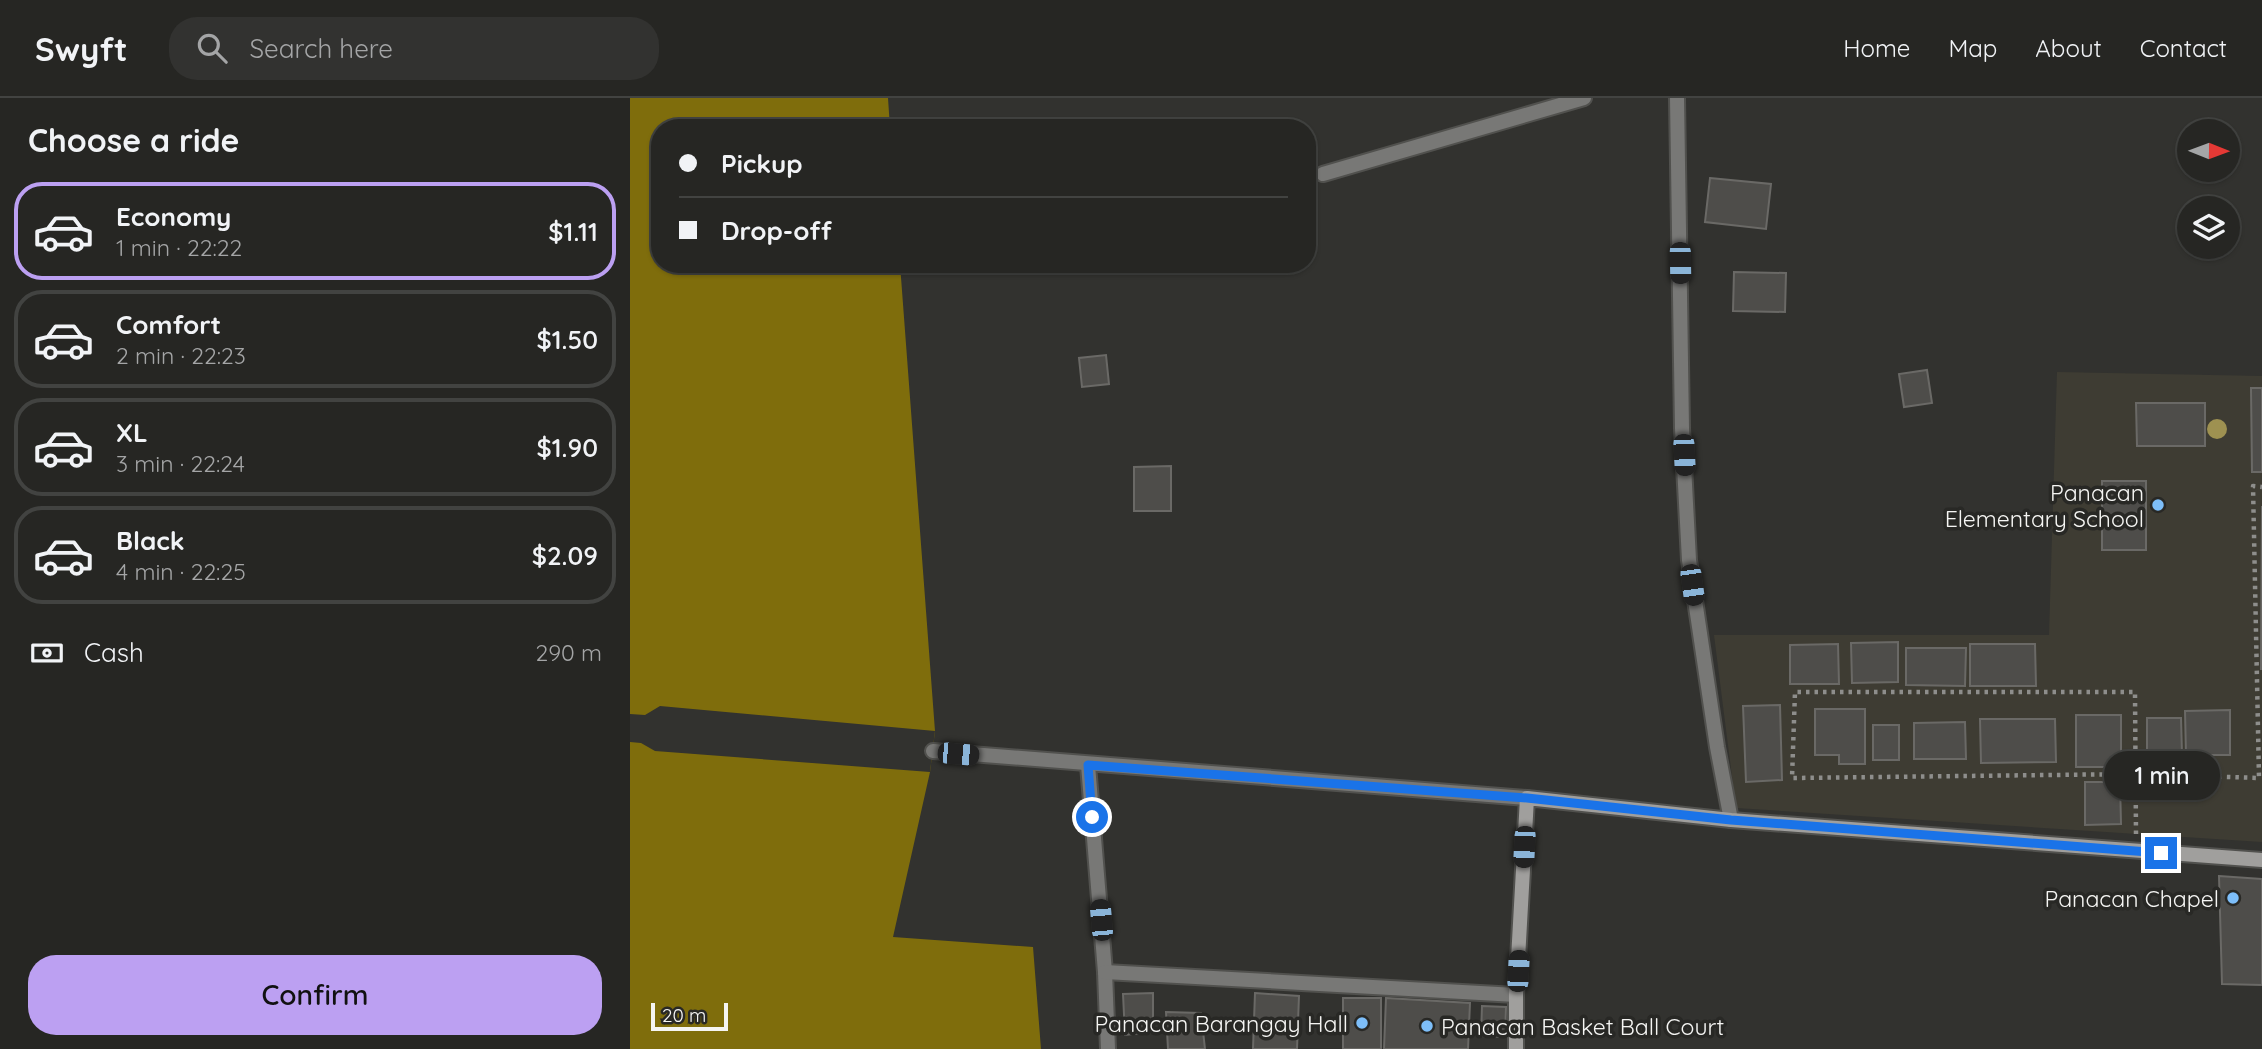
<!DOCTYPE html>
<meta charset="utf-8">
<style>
body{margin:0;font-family:Quicksand,sans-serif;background:#323230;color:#f1f3f6;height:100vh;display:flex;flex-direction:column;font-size:26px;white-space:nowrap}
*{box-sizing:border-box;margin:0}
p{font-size:23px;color:#a4a5a6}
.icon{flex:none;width:38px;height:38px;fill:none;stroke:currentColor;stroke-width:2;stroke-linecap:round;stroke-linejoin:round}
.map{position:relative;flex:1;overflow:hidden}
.side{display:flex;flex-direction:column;background:#262623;width:630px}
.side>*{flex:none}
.guide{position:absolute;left:21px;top:21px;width:665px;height:154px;border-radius:28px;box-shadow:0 2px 5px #0004,0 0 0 2px #424341;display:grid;align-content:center;height:154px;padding:0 28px;background:#262623}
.needle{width:46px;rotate:91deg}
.buttons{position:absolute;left:1547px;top:21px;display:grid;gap:14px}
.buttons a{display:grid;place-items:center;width:63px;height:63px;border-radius:50%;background:#262623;box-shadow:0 2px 5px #0004,0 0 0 2px #424341;font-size:35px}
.scale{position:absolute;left:21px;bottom:18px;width:77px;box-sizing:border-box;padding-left:7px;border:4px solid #f5f5f3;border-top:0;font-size:19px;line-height:24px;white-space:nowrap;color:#f5f5f3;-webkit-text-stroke:5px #282825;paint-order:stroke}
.end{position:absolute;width:32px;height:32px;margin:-16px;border:9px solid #1a73e8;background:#fff;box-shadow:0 0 0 4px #fff}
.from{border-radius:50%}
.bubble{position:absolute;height:49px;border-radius:24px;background:#262623;box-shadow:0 2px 5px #0004,0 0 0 2px #424341;font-size:23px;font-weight:600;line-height:49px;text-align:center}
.car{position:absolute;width:21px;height:42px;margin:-21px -10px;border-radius:9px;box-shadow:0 0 5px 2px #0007;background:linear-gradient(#222 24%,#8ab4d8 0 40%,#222 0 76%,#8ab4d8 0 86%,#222 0)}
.guide b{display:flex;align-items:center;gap:24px;height:66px;font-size:26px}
.guide b+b{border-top:2px solid #424341}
.guide i{width:18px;height:18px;background:#f1f3f6}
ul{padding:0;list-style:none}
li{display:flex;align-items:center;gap:21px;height:98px;margin:0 14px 10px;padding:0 14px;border:4px solid #424341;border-radius:28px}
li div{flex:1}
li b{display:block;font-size:26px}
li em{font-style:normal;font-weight:600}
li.on{border-color:#bca0f2}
li>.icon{width:63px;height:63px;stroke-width:1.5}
h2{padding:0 28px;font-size:32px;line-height:84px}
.pay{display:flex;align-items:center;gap:18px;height:77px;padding:0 28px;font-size:26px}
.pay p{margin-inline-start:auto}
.button{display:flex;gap:14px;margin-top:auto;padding:14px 28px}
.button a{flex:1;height:80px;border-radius:28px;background:#bca0f2;color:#111;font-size:28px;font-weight:600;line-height:80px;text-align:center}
header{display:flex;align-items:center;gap:42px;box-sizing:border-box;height:98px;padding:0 35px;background:#262623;border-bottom:2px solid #424341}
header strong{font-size:33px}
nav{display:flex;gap:38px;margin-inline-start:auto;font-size:24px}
.search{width:490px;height:63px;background:#323230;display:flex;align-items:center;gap:18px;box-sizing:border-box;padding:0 24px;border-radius:28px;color:#a4a5a6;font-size:26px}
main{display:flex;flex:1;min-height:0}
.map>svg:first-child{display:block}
</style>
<header>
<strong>Swyft</strong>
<div class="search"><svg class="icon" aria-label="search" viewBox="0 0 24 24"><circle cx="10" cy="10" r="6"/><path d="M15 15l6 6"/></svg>Search here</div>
<nav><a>Home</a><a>Map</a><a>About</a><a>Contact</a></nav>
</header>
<main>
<section class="side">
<h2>Choose a ride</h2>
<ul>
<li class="on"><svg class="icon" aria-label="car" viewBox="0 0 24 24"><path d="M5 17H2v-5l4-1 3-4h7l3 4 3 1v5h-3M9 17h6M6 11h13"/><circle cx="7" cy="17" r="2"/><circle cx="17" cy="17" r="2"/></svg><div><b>Economy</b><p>1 min · 22:22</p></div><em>$1.11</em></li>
<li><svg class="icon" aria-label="car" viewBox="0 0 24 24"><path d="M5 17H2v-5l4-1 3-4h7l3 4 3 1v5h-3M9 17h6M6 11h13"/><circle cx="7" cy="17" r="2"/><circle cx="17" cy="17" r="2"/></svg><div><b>Comfort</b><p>2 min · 22:23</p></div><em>$1.50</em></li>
<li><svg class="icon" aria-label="car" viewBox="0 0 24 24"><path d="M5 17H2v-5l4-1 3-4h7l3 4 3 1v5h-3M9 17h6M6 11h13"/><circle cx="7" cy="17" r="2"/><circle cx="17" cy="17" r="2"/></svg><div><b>XL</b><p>3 min · 22:24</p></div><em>$1.90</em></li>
<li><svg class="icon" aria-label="car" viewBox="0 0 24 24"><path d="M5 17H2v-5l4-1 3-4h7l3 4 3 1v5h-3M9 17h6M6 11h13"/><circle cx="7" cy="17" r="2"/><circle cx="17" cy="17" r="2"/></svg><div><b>Black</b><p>4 min · 22:25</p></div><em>$2.09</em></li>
</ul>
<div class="pay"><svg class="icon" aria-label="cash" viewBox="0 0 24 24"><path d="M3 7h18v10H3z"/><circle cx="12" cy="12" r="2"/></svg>Cash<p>290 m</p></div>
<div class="button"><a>Confirm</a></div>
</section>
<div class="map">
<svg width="1632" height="951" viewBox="0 0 1632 951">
<rect width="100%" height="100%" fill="#32322f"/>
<path fill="#3e3c33" d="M1427,274l205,4v466l-526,-34 -22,-173h335z"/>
<path fill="#7f6d0c" d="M0,0h258l2,30h-230v136h240l35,467 -5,41 -37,165 140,10 8,102h-411z"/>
<path fill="#32322f" d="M30,608l275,25 -5,41 -275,-21 -14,-8 -11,-1v-28l15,1z"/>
<g fill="#4e4d4a" stroke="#6a6966" stroke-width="2">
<path d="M1080,80l61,6 -5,45 -61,-7z"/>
<path d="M1104,174l52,1 -1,39 -52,-1z"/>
<path d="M476,257l3,29 -27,3 -3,-29z"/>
<path d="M1297,272l5,33 -28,4 -5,-33z"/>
<path d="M1621,290h11v84h-10z"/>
<path d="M1506,305h69v43h-68z"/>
<path d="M541,368v45h-37v-44z"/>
<rect x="1472" y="383" width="44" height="69"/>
<path d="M1632,408v163h-1z"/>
<path d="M1268,544v40l-46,1 -1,-40z"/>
<path d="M1208,546l1,40h-49v-39z"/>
<path d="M1340,546h65l1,42h-66z"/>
<path d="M1276,550h60l-1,38 -59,-1z"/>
<path d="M1150,607l2,75 -36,2 -3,-76z"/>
<path d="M1185,611h50v55h-26v-9h-24z"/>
<path d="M1600,612v45h-44l-1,-44z"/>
<rect x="1446" y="617" width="45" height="52"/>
<path d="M1517,620h34l1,36h-35z"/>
<path d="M1350,621h75l1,43 -75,1z"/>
<path d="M1335,624l1,37h-52v-36z"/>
<rect x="1243" y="627" width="26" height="35"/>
<path d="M1455,684h35l1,42 -36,1z"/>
<path d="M1589,778l43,3v106l-40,-1z"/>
<path d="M523,895v39l-28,3 -2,-41z"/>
<path d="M625,895l44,3 -2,53h-44z"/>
<rect x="713" y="900" width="38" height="51"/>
<path d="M756,900l84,5 -2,46h-84z"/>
<path d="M852,908l24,1 -1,30 -24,-1z"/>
<path d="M536,914l35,1 4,36h-37z"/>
</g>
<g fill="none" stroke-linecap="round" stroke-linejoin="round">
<g stroke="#51514e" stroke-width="18">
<g id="street">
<path d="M1047,0l5,330 7,132 28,187 14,73"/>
<path d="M693,76l261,-76"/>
<path d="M303,653l594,47"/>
<path d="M458,667l17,207 3,77"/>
<path d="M475,874l411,23"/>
</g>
</g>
<g stroke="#51514e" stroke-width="18">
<path id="secondary" d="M886,951v-54l11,-197 204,22 531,40"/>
</g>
<path stroke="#8e8e8c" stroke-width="4.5" stroke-dasharray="3.5 5" stroke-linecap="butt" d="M1506,736l-1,-142h-340l-3,86 344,-4 123,4 -6,-292 9,1"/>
<use href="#street" stroke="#787876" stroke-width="14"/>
<use href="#secondary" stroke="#a09f9d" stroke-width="14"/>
</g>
<circle fill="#9e9151" cx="1587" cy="331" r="10"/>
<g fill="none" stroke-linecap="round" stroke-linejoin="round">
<path stroke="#1a73e8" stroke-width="9" d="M462,719l-4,-52 439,33 204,22 430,33"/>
</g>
<g fill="#7dbef9" stroke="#282825" stroke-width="2.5">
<circle cx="1528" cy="407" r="7"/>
<circle cx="1603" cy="800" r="7"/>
<circle cx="732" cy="925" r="7"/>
<circle cx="797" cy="928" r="7"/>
</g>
<g text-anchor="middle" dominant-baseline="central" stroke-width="7" stroke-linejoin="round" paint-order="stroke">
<g font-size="23" fill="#f5f5f3" stroke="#282825" text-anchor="end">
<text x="1514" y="394">Panacan<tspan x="1514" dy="26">Elementary School</tspan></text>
<text x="1589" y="800">Panacan Chapel</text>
<text x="718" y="925">Panacan Barangay Hall</text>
<text x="811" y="928" text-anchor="start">Panacan Basket Ball Court</text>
</g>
</g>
</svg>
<div class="buttons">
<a><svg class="needle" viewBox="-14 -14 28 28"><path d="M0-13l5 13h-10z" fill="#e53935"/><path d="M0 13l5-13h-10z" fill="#a4a5a6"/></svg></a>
<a><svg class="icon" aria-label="layers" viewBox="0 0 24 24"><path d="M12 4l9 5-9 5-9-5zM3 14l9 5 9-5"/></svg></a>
</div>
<div class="scale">20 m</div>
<i class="end from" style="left:462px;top:719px"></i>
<i class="end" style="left:1531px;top:755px"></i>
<div class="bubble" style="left:1474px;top:653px;width:116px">1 min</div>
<i class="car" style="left:1050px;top:165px;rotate:179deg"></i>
<i class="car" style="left:1054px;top:357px;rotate:177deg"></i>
<i class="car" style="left:1062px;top:487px;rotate:172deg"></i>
<i class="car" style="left:328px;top:656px;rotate:95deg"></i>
<i class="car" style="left:894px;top:749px;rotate:183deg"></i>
<i class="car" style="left:471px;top:822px;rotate:355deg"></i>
<i class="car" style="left:888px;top:873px;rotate:3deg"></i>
<div class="guide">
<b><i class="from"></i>Pickup</b>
<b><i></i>Drop-off</b>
</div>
</div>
</main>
